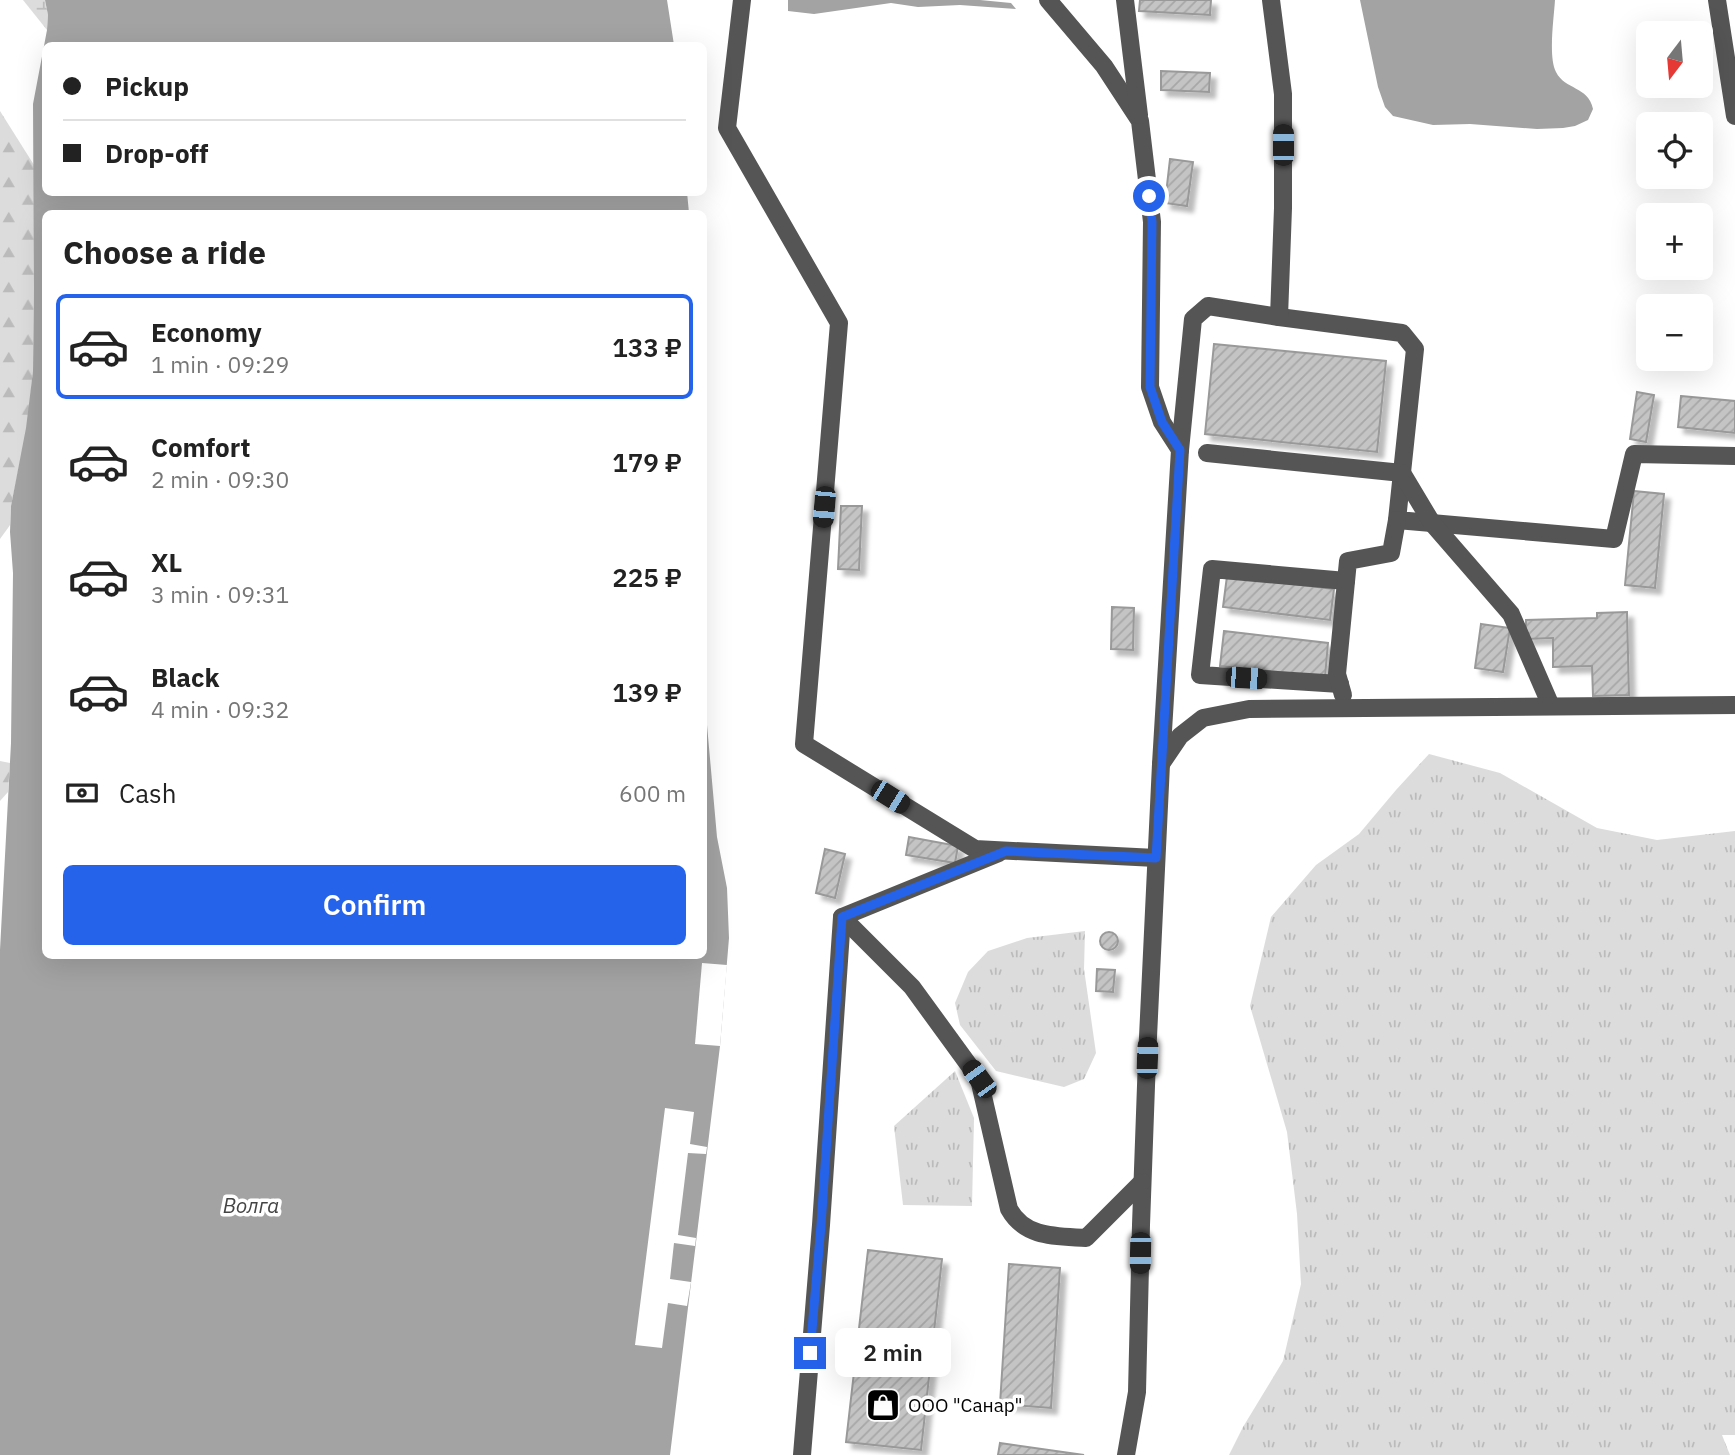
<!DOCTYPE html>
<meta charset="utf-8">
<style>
body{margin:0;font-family:"IBM Plex Sans",sans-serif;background:#f6f6f6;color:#222;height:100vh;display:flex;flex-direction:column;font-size:26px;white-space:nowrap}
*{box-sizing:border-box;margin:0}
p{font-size:23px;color:#767676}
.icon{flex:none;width:38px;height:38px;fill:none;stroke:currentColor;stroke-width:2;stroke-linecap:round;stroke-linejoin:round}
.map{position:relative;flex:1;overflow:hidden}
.drawer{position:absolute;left:42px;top:210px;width:665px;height:749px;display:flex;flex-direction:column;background:#fff;border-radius:10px;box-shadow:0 7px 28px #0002}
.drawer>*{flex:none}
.banner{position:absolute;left:42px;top:42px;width:665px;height:154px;border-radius:10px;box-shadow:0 7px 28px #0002;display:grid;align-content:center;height:154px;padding:0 21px;background:#fff}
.needle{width:46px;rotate:196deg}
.controls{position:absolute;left:1636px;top:21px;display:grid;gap:14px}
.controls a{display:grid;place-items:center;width:77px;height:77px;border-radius:10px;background:#fff;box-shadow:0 7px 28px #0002;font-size:35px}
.end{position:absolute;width:32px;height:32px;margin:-16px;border:9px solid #2563eb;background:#fff;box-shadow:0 0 0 4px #fff}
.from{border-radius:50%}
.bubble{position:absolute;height:49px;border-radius:10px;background:#fff;box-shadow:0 7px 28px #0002;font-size:23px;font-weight:600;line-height:49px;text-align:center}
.car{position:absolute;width:21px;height:42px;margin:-21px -10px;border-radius:9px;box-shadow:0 0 5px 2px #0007;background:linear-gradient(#222 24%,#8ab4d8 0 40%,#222 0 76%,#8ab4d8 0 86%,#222 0)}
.banner b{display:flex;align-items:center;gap:24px;height:66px;font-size:26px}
.banner b+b{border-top:2px solid #e0e0e0}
.banner i{width:18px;height:18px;background:#222}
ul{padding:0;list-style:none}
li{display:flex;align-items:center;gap:21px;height:105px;margin:0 14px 10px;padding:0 7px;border:4px solid transparent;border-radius:10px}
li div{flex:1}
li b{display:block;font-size:26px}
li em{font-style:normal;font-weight:600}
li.on{border-color:#2563eb}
li>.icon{width:63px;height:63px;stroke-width:1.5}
h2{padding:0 21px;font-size:32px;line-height:84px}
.pay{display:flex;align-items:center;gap:18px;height:77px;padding:0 21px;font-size:26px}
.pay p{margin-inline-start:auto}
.cta{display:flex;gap:14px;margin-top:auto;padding:14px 21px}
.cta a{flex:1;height:80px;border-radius:10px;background:#2563eb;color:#fff;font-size:28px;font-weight:600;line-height:80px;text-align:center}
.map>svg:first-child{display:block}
</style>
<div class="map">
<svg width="1735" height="1455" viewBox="0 0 1735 1455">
<defs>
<pattern id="grass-tufts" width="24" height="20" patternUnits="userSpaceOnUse" patternTransform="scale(1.75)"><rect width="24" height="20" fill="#dcdcdc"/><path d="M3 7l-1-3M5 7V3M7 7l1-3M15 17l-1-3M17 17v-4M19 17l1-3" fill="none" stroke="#bbb"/></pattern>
<pattern id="forest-firs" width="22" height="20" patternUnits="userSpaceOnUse" patternTransform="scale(1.75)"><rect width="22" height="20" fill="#dcdcdc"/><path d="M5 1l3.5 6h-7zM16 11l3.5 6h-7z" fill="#bbb"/></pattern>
<pattern id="wetland-marsh" width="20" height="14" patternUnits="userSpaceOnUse" patternTransform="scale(1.75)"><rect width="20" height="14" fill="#dcdcdc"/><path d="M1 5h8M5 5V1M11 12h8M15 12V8" fill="none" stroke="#bbb"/></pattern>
<pattern id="building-hatch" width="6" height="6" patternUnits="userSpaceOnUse" patternTransform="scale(1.75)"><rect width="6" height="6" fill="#c4c4c4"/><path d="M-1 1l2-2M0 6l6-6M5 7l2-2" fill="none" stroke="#a7a7a7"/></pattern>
<filter id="shadow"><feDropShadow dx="6" dy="6" stdDeviation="2" flood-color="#0004"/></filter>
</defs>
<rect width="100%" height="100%" fill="#fff"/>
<g fill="url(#grass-tufts)">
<path d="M1429,754l71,19 97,55 60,12 78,-9v604h-13l8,20h-501l14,-28 40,-66 18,-77 -4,-70 -10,-82 -37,-126 21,-89 45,-52 43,-31 37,-44z"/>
<path d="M1085,931l-1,38 12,84 -12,26 -20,8 -68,-16 -36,-46 -5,-22 13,-31 20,-21 39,-13z"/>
<path d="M955,1071l19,47 -2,88 -69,-1 -9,-79z"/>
</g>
<g fill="url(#forest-firs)">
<path d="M0,111l34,54v123l-1,83 -6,57 -16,78 -1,19 -10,14z"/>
<path d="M0,761l10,2 -2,29 -8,9z"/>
</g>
<path fill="url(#wetland-marsh)" d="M23,0h22l3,15 -1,15z"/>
<g fill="#a3a3a3">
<path d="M45,0h622l7,45 -628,1v146h641l2,21 -643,1v742h658v-241l3,10 10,112 10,51 2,50 -9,108 -50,409h-670v-505l11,-207 2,-170 -3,-41 1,-26 15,-78 7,-57 1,-83 -1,-184 14,-74 1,-15z"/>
<path d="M788,0h192l31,3 5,6 -56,-4 -42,2 -27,-4 -77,11 -26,-3z"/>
<path d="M1360,0h195c-1,17 -7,57 1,72 9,18 32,14 37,37l-5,11 -13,6 -12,2 -26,1 -67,-5 -37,1 -40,-9 -8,-9 -7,-20z"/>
</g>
<g fill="#fff">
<path d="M702,963l25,2 -7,81 -25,-2z"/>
<path d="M665,1108l29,4 -4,32 17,3 -1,7 -18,-1 -10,82 18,3 -1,8 -21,-3 -4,36 21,3 -4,24 -19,-3 -6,45 -27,-3z"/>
</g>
<g fill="url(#building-hatch)" stroke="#999" stroke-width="2" filter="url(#shadow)">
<path d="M1140,0h71l-1,15 -71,-4z"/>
<path d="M1161,71l49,2 -1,19 -48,-2z"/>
<path d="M1170,159l23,3 -6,44 -22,-3z"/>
<path d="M1214,344l172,17 -9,91 -172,-18z"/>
<path d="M1637,392l17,3 -8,47 -16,-3z"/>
<path d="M1681,396l54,5v32l-57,-6z"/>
<path d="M1634,491l30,3 -9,94 -30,-3z"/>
<path d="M841,506h21l-3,64 -21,-1z"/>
<path d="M1227,576l107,13 -4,31 -107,-13z"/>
<path d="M1112,607l22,1 -1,42 -22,-1z"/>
<path d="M1627,612l2,83 -36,1 -1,-30 -39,1v-29l-27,1v-19l71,-2v-5z"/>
<path d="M1481,624l29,4 -7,44 -28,-4z"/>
<path d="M1224,631l104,12 -3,34 -105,-11z"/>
<path d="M909,837l49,9 -3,17 -49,-8z"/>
<path d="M825,849l20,5 -10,44 -19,-5z"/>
<circle cx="1109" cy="941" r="9"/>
<path d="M1097,969l18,1 -2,22 -17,-1z"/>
<path d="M868,1250l74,9 -21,191 -75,-8z"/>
<path d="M1009,1264l51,4 -9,140 -51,-4z"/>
<path d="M1000,1443l84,12h-86z"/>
</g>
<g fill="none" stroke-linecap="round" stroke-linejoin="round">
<g stroke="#555" stroke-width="18">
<path d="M742,0l-15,128 112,195 -35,421 171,105 181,9"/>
<path d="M1048,0l56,66 36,55 12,101 -2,165 12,35 18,28 -19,314 -14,294 -6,167 -4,167 -11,63"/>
<path d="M1125,0l14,115"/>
<path d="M1717,0l18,116"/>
<path d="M1279,317l123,16 13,16 -18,171 217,19 20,-85 101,2"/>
<path d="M1180,450l13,-131 15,-13 71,11 4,-109v-114l-12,-94"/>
<path d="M1207,453l195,20 30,50 79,91 40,92"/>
<path d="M1340,684l-140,-9 12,-106 134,12"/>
<path d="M1343,695l-6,-21 11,-113 43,-8 6,-33"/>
<path d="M1161,764l19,-28 23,-18 46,-9 486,-4"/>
<path d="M842,917l70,70 67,92 30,130c16,29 47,27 77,29l56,-56"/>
<path d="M802,1455l19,-230 21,-308 157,-64"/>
</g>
</g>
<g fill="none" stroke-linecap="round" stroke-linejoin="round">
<path stroke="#2563eb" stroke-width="9" d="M810,1353l11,-128 21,-308 164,-66 150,7 24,-408 -18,-28 -12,-35 2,-165 -3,-26"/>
</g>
<defs>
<g id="shop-square" transform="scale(1.75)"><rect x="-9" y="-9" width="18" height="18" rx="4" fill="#000" stroke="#fff"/><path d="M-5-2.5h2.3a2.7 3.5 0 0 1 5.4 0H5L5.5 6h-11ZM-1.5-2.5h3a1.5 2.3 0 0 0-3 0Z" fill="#fff"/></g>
</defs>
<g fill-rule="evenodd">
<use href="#shop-square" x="883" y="1405"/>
</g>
<g text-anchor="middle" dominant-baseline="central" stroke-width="7" stroke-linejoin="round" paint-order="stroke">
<g font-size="19" fill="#000" stroke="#fff" text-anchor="start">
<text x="908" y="1405">ООО "Санар"</text>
</g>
<g font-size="21" font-style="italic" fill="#444" stroke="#fff">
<text x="251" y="1205">Волга</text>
</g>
</g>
</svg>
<div class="controls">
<a><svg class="needle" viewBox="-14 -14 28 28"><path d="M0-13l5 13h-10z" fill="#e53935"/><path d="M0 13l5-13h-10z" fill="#767676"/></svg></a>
<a><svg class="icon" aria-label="locate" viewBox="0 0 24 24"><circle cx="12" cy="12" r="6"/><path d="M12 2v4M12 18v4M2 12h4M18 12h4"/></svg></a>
<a>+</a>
<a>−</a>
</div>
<i class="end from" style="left:1149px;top:196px"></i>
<i class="end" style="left:810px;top:1353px"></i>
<div class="bubble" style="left:835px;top:1328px;width:116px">2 min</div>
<i class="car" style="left:1283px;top:145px;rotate:0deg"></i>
<i class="car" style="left:824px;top:507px;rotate:185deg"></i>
<i class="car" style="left:1246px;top:678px;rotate:94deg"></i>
<i class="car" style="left:890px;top:797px;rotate:122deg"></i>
<i class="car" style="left:1147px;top:1058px;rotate:2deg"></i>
<i class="car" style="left:979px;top:1079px;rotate:324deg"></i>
<i class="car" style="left:1140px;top:1253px;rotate:181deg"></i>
<div class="banner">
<b><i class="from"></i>Pickup</b>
<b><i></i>Drop-off</b>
</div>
<section class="drawer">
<h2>Choose a ride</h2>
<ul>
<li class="on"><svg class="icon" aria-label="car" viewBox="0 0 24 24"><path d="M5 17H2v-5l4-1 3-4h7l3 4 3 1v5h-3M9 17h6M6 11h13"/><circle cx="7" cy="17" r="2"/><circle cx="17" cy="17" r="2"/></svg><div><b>Economy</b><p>1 min · 09:29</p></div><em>133 ₽</em></li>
<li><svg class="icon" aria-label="car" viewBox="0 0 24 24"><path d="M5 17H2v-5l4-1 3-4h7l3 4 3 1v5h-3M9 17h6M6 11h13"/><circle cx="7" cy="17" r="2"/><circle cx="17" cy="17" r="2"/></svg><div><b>Comfort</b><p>2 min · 09:30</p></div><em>179 ₽</em></li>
<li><svg class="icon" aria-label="car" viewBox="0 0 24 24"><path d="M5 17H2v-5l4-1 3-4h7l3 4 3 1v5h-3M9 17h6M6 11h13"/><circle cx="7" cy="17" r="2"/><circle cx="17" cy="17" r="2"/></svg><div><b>XL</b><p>3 min · 09:31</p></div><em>225 ₽</em></li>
<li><svg class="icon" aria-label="car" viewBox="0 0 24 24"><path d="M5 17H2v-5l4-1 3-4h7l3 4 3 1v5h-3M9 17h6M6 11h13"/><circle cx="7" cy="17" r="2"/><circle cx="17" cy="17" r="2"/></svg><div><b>Black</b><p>4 min · 09:32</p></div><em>139 ₽</em></li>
</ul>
<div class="pay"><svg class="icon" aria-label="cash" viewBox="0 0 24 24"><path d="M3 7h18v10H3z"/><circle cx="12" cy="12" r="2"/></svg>Cash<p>600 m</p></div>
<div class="cta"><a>Confirm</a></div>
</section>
</div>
